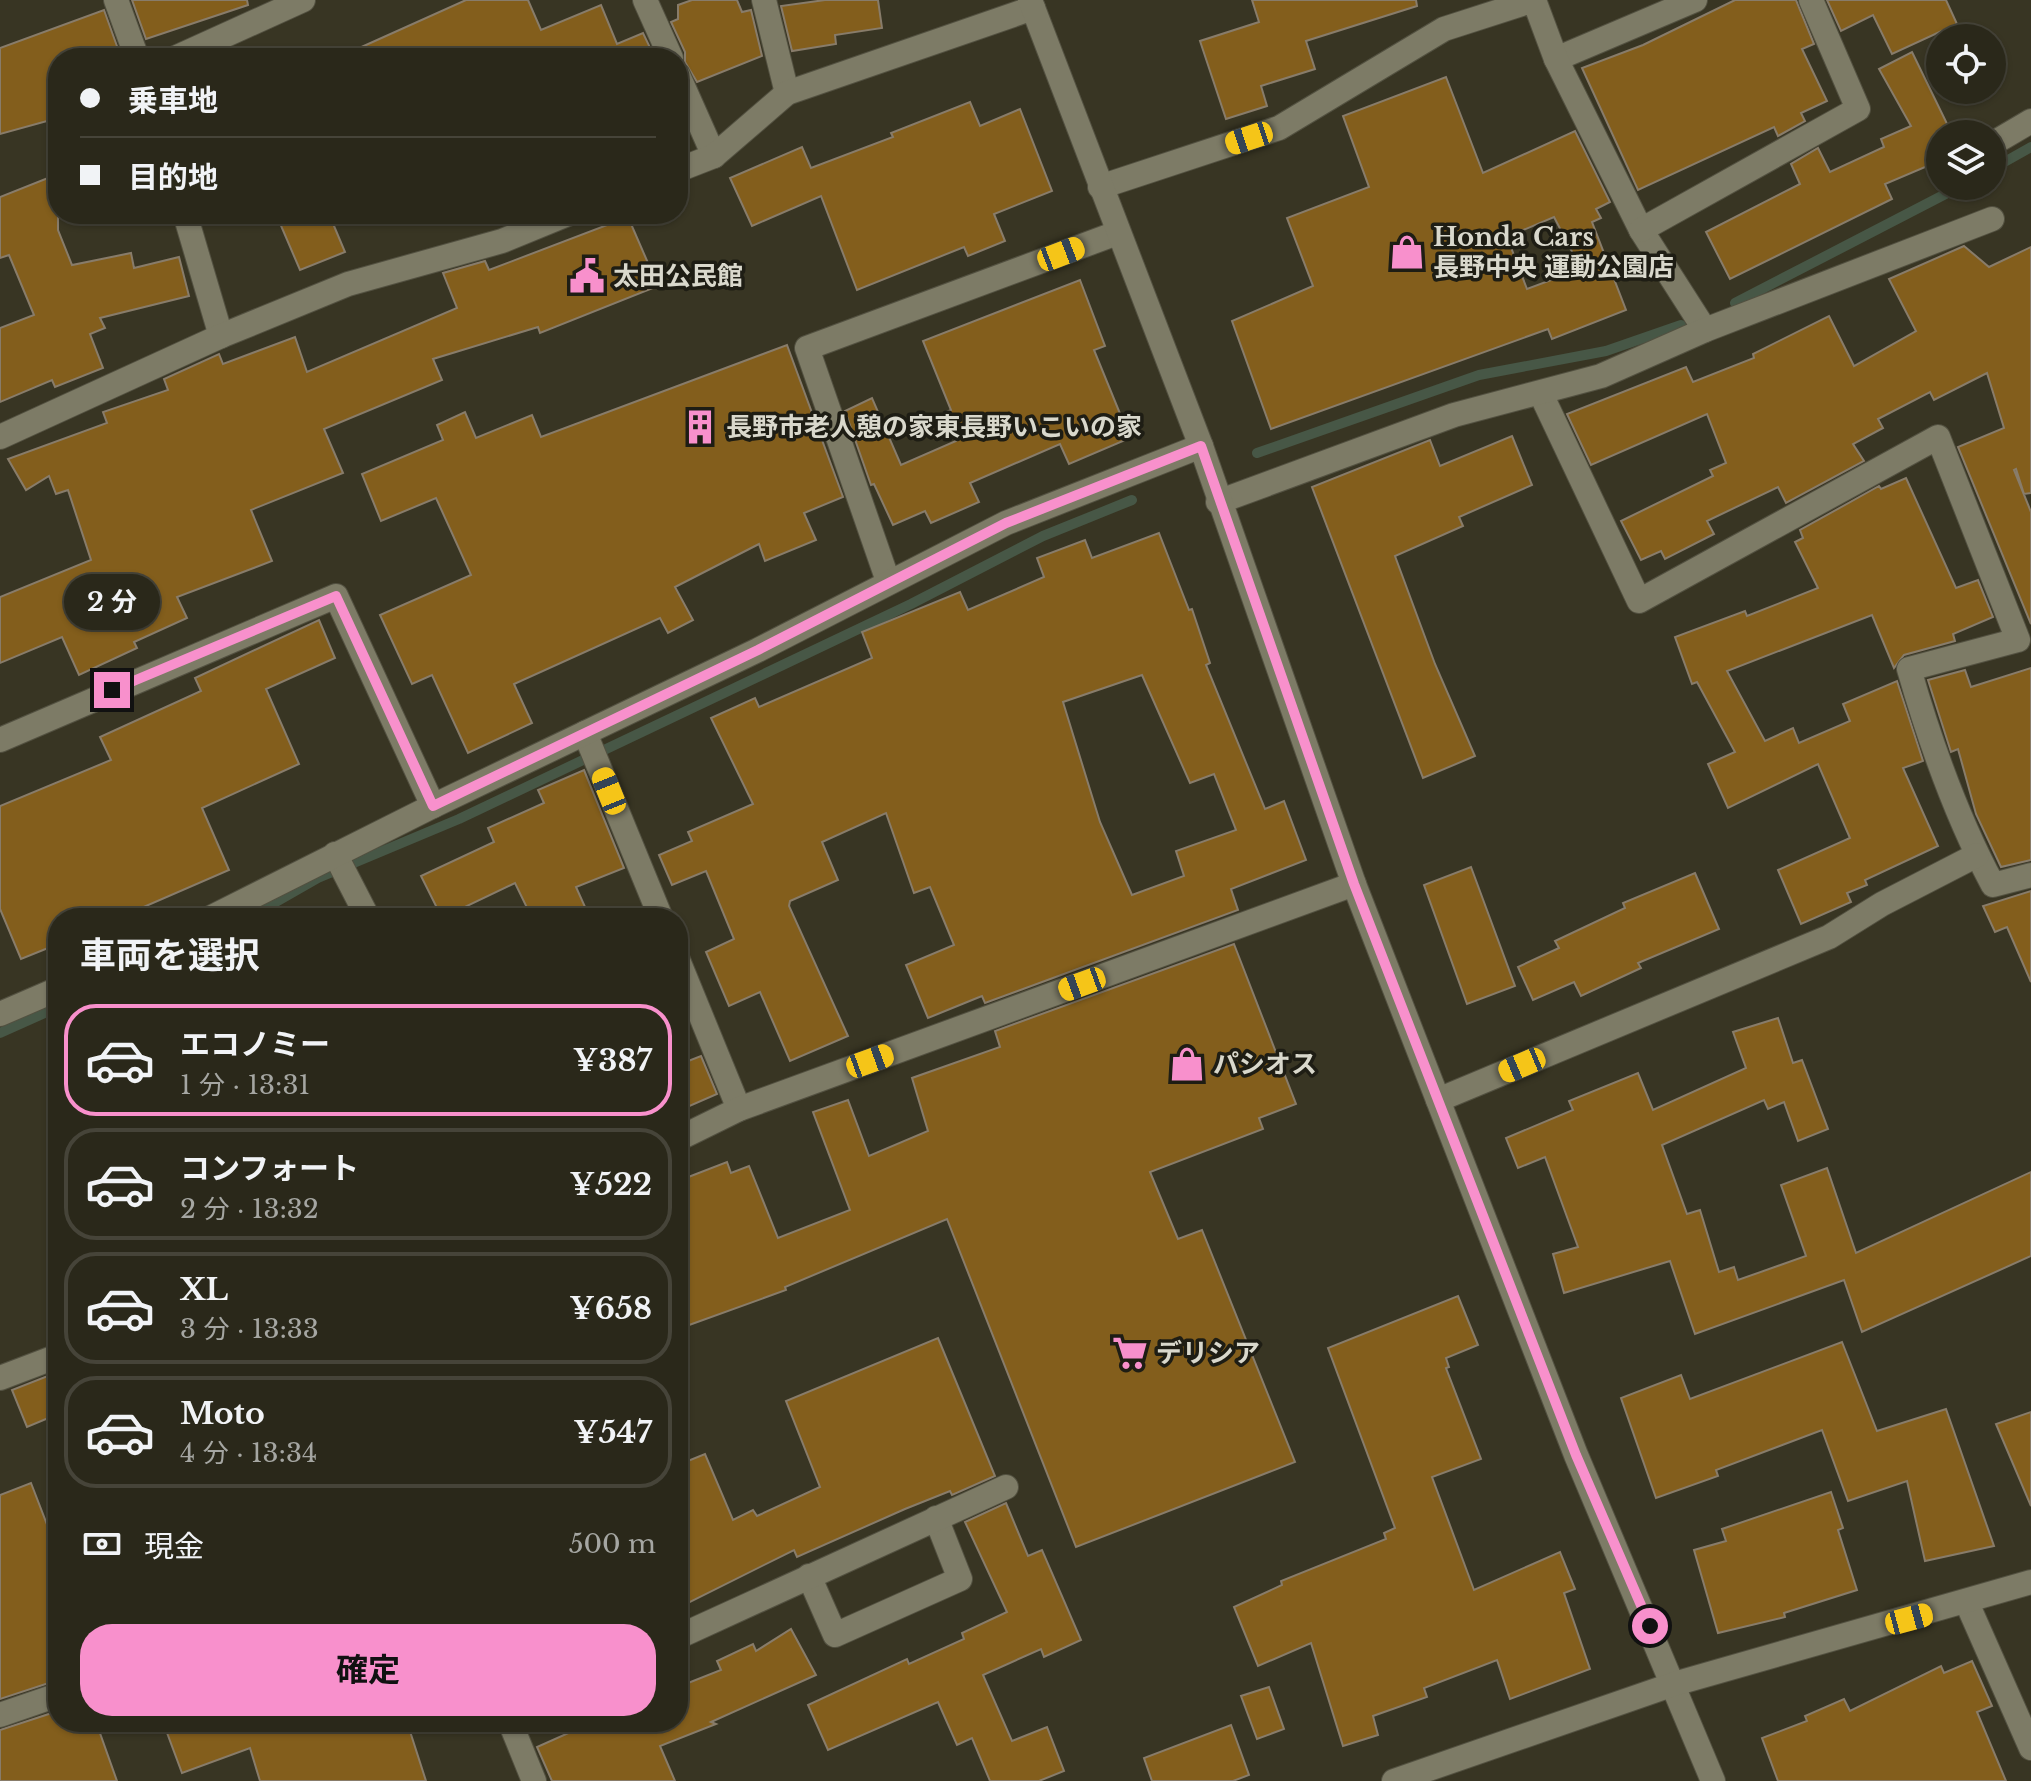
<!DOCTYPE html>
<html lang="ja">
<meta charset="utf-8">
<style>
body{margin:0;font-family:"Libre Baskerville","Noto Sans JP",serif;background:#363427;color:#f1f3f6;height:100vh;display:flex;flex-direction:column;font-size:30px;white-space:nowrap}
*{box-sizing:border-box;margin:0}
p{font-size:26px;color:#a5a6a2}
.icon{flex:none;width:44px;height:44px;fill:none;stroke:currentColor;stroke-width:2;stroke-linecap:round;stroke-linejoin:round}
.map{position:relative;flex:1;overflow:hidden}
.panel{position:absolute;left:48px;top:908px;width:640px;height:824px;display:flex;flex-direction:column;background:#2a281a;border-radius:32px;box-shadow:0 2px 6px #0004,0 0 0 2px #464439}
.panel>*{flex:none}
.top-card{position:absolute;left:48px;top:48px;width:640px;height:176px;border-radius:32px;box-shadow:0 2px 6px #0004,0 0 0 2px #464439;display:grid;align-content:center;height:176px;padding:0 32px;background:#2a281a}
.tools{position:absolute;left:1926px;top:24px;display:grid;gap:16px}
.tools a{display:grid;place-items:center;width:80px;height:80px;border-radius:50%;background:#2a281a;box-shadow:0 2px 6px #0004,0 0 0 2px #464439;font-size:40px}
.end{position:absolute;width:36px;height:36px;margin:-18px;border:10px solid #f890cc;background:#111;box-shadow:0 0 0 4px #111}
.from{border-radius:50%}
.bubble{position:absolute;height:56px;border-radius:28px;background:#2a281a;box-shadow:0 2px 6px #0004,0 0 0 2px #464439;font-size:26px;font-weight:700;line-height:56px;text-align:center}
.car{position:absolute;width:24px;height:48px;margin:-24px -12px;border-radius:10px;box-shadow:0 0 6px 2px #0007;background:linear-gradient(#f5c518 24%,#345 0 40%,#f5c518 0 76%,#345 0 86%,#f5c518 0)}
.top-card b{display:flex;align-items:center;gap:28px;height:76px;font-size:30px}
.top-card b+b{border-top:2px solid #464439}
.top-card i{width:20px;height:20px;background:#f1f3f6}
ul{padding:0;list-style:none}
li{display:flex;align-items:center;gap:24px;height:112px;margin:0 16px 12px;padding:0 16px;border:4px solid #464439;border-radius:32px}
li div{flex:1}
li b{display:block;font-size:30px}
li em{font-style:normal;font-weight:700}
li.on{border-color:#f890cc}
li>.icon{width:72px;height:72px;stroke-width:1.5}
h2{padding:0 32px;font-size:36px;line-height:96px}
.pay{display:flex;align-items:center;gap:20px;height:88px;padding:0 32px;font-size:30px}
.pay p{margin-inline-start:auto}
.primary-button{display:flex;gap:16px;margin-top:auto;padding:16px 32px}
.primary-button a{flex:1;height:92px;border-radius:32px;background:#f890cc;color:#111;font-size:32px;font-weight:700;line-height:92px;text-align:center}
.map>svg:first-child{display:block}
</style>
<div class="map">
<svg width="2031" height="1781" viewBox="0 0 2031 1781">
<rect width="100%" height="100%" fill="#383523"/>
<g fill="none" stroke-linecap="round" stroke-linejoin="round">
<g stroke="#475746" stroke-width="10">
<path d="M1992,169l39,-22"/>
<path d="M1735,303l226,-117"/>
<path d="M1257,453l222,-78 127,-24 75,-26"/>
<path d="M248,918l70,-40 141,-59 452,-215 132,-68 89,-36"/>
<path d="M0,1033l58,-26"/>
</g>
</g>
<g fill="#835e1c" stroke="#887c6a" stroke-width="2" fill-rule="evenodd">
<path d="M132,0h115l1,5 -102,34z"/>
<path d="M466,0h62l13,30 60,-25 16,39 26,-11 12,25h-318z"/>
<path d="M692,0h45l5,12 9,-2 11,46 -65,26 -12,-20v-10l-14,-30 7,-3v-14z"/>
<path d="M825,0h53l4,28 -47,7 1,9 -44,7 -11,-45z"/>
<path d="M1252,0h164l1,6 -111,35 9,28 -54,17 6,20 -41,13 -26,-78 59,-19z"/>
<path d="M1735,0h61l18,44 -12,5 25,52 -26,12 4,8 -27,15 -4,-9 -136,63 -56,-122 61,-23z"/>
<path d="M1827,0h119l11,24 -65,30 -19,-39 -32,16z"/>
<path d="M104,10l14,39 -4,1 3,8h-59v60l-58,16v-86z"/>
<path d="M1912,52l40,82h-12v46l-8,-16 -47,20 7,15 -162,80 -24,-47 94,-48 -9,-20 27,-16 12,24 54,-25 -3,-8 30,-13 -32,-57z"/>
<path d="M1446,77l37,96 92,-42 35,71 -14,7 5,9 -9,4 34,88 -74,29 -4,-10 -277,100 -39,-108 81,-35 -26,-68 82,-31 -26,-71zM1554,217l27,52 -54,20 -20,-52z"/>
<path d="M970,102l10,24 40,-17 32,82 -58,23 11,27 -37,15 -4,-9 -107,43 -36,-94 -69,30 -22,-48 72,-31 9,21 82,-31 -2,-4z"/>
<path d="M58,174v56l14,35 59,-12 3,15 45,-11 10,39 -89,22 5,10 -15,6 13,34 -48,19 -3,-7 -52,22v-74l34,-13 -25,-60 -9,3v-61z"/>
<path d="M276,214h53l16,38 -45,18z"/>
<path d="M628,217l30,69 -118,47 -2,-6 -105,32 9,21 -118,49 19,44 -92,37 21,51 -95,36 10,21 -53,24 3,6 -58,27 -17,-38 -62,26v-66l91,-37 -23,-70 -12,4 -7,-18 -23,14 -18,-31 99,-36 -4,-11 65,-22 -4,-11 55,-25 4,10 72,-27 12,35 150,-64 -14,-35 42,-12 4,9z"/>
<path d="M1964,246l25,21 42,-20v246l-7,1 -8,-25 -2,1 17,42v112l-73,-177 46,-19 -17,-55 -53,27 -4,-8 -52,27 5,9 -30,16 11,17 -78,42 -8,-16 -71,34 7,13 -49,25 -4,-8 -20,9 -20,-39 92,-45 -3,-6 16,-7 -19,-49 -116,51 -24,-51 119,-47 7,15 61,-24 -1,-4 76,-38 25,50 62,-35 -27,-52z"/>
<path d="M1080,280l25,66 -11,4 36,88 -61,26 -9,-20 -90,39 9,19 -48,21 -6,-12 -32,14 -19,-41 -3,1 -26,-74 27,-13 29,67 55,-24 -12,-28 7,-3 -28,-69z"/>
<path d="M787,345l56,152 -39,16 12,27 -51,21 -6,-17 -84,43 18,33 -25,13 -8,-15 -146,66 18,39 -64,30 -36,-78 -20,9 -32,-69 91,-40 -35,-77 -55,23 -19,-47 81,-34 -6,-15 28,-13 11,26 56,-23 9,22z"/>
<path d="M1512,436l20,49 -73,32 4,9 -68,30 40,108 40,92 -52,22 -111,-291 118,-47 10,26z"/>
<path d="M1906,478l50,110 22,-8 15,37 -40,17 2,7 -51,14 -10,13 -22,-53 -145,56 38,70 28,-13 6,15 51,-22 -7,-17 54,-23 26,80 -20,7 35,78 -73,34 2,5 -20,8 4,9 -50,22 -23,-54 72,-32 -32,-74 -90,44 -20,-44 27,-12 -38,-70 -5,2 -17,-47 70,-26 2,5 71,-28 -23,-46 8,-4 -3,-8 79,-44 2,3z"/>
<path d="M1159,533l30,77 3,-1 18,54 -4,2 59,144 19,-8 22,59 -75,29 7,21 -253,93 -3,-7 -5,2 -49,20 -22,-53 48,-20 -24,-58 -16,6 -28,-80 -64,29 16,38 -48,21 -1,5 59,130 -58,25 -30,-69 -31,14 -23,-54 28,-13 -28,-68 -34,14 -13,-30 33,-14 -4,-9 65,-28 -42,-86 44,-20 4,9 113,-49 -10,-26 98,-40 8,18 76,-33 -7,-19 48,-18 7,18zM1142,675l48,108 24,-9 22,56 -60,21 8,25 -52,19 -32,-73 -37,-120z"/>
<path d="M319,620l16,38 -69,31 33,75 -97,44 27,62 -97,42 3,6h-77v26l-37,15 -21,-50v-103l111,-46 -11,-23 101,-46 -6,-13z"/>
<path d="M2031,668v192l-30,7 -25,-53 -18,-65 -7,3 -23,-72 37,-10 6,17z"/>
<path d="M584,770l40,98 -48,19 14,31h-58l-17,-35 -73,35 -21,-42 73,-34 -6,-14 56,-25 -6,-13z"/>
<path d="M1471,867l44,119 -48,18 -43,-119z"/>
<path d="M1695,873l24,56 -81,34 3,5 -60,28 -7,-14 -41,18 -15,-33 41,-19 -4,-7 70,-33 -2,-5z"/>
<path d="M2031,891v91l-24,-55 -12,5 -12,-26z"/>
<path d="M1234,944l62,160 -37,14 4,11 -113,43 28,67 24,-9 93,232 -219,85 -129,-328 -162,68 1,3 -108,39v-148l49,-19 4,11 18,-7 29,72 72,-28 -37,-98 35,-12 21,56 59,-25 -16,-53 88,-31 -5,-16z"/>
<path d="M1778,1018l15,45 9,-3 26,69 -30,12 -14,-39 -16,7 -4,-9 -102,45 25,69 13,-4 19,62 15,-5 4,13 68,-24 -25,-71 46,-17 29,85 175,-81v84l-169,76 -18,-52 -149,54 -25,-73 -106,32 -11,-39 25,-7 -33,-90 -27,11 -12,-30 67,-28 -4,-9 69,-28 15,37 93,-42 -13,-36z"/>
<path d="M701,1056l16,38 -39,17v-46z"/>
<path d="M1458,1296l20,49 -32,13 3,9 -3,1 35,91 -49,18 42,113 86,-38 15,37 -11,4 26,76 -80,30 -13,-39 -73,28 3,9 -54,19 5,19 -35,11 -32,-103 -53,23 -24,-59 48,-22 -1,-4 105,-42 -2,-6 11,-5 -67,-180z"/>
<path d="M938,1338l57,138 -43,19 -2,-4 -45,18 -108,48 -3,-7 -116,58v-143l27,-11 28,66 20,-10 4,6 63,-29 -34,-86z"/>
<path d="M1842,1342l35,89 69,-22 48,137 -69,15 -18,-80 -59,20 -26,-71 -106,40 2,6 -62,22 -35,-100 60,-23 9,24z"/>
<path d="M58,1372v42l-31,13 -15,-37z"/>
<path d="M2031,1412v94l-35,-82z"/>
<path d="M31,1483l27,70v127l-58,19v-204z"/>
<path d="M1831,1492l12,36 -5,2 19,60 -73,23 1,4 -67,16 -24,-83 32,-9 -4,-12z"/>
<path d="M1006,1503l22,53 14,-6 39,90 -37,17 -3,-8 -58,26 29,66 35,-14 17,44 -25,10h-49l-18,-43 -15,7 -19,-43 -110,48 -20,-45 99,-46 2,5 55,-25 -2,-6 45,-21 -42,-90z"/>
<path d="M791,1629l25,46 -105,47 5,2 -56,22 15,35h-123l-15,-34 56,-25h85v-35l43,-17 -4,-9 36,-17 3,7z"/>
<path d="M1972,1661l20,45 -15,6 29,69h-228l-16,-43 45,-17 -2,-5 39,-17 6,12 91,-45 3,7z"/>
<path d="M1269,1687l15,42 -27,10 -16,-43z"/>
<path d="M58,1711v11h38l21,59h-117v-51z"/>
<path d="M163,1722h244l19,59h-166l-10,-33 -68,25z"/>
<path d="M1231,1725l18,50 -16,6h-81l-8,-23z"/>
</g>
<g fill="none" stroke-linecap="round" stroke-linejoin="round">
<g stroke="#535141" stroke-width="26">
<g id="minor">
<path d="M116,0l21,58"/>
<path d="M645,0l26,58"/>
<path d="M764,0l23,93"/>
<path d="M175,58l128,-58"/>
<path d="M1556,59l139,-59"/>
<path d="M678,75l36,81"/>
<path d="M1992,144l39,-23"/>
<path d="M678,170l36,-14 73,-63 246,-85"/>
<path d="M1100,187l179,-59 165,-99 90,-29 22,59 85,171 64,100"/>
<path d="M185,214l36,122"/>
<path d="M1641,230l217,-121 -47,-109"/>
<path d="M1541,394l98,207 299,-164 80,203 -109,29c21,73 48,149 84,216l38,-10"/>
<path d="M0,437l221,-101 127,-52 154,-43 66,-27"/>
<path d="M1218,502l236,-87 147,-39 104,-46 287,-111"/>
<path d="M888,581l-81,-233 310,-115"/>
<path d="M585,733l76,185"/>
<path d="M0,740l336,-144 97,210"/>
<path d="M335,854l33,64"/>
<path d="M210,918l223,-112 325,-156 248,-127 195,-77"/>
<path d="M678,960l61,149"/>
<path d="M0,1014l58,-25"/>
<path d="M1438,1100l391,-163 53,-33 95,-49"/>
<path d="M678,1139l61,-30 615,-225"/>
<path d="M0,1378l58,-22"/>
<path d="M809,1576l26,59 125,-56 -24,-61"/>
<path d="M1967,1603l64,145"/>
<path d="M678,1637l328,-150"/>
<path d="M0,1715l58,-20"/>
<path d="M510,1722l24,59"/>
</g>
</g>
<g stroke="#535141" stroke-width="26">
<g id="tertiary">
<path d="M1030,0l171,446 153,438 222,571 137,326"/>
<path d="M1394,1781l280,-97 357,-102"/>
</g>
</g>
<use href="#minor" stroke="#7d7b66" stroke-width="24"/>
<use href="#tertiary" stroke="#7d7b66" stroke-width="24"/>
</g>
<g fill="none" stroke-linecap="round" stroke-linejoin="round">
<path stroke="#f890cc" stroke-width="10" d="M112,690l224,-94 97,210 325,-156 248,-127 195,-77 153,438 222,571 74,171"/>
</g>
<defs>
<g id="shop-bare" transform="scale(2.76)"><path d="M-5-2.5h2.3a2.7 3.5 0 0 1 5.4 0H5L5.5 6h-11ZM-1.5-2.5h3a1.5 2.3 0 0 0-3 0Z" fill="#f890cc" stroke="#1e1d14" stroke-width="2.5" paint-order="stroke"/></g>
<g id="civic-bare" transform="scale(2.76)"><path d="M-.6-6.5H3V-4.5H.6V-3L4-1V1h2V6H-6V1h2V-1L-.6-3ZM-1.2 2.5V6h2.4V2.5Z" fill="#f890cc" stroke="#1e1d14" stroke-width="2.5" paint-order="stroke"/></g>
<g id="building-bare" transform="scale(2.76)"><path d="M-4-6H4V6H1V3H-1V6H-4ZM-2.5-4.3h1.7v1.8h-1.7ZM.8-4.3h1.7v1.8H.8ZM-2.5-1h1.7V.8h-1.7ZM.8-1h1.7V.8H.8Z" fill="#f890cc" stroke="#1e1d14" stroke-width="2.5" paint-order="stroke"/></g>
<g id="supermarket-bare" transform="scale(2.76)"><path d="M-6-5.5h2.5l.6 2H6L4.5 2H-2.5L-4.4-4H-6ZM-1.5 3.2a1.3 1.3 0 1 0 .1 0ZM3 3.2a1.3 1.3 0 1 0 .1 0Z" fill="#f890cc" stroke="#1e1d14" stroke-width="2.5" paint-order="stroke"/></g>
</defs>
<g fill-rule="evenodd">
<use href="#shop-bare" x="1407" y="252"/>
<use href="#civic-bare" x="587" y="276"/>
<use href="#building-bare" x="700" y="427"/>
<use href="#shop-bare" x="1187" y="1064"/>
<use href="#supermarket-bare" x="1130" y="1353"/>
</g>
<g text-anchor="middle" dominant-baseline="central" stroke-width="7" stroke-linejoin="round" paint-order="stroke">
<g font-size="26" font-weight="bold" fill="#d9d8cc" stroke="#1e1d14" text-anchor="start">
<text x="1433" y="237">Honda Cars<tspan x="1433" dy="30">長野中央 運動公園店</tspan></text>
<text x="613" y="276">太田公民館</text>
<text x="726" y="427">長野市老人憩の家東長野いこいの家</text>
<text x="1213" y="1064">パシオス</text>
<text x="1156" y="1353">デリシア</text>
</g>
</g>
</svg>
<div class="tools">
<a><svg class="icon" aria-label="locate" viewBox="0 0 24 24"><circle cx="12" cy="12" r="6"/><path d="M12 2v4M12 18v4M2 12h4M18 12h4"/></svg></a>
<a><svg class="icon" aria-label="layers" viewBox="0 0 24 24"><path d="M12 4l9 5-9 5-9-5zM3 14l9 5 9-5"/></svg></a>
</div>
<i class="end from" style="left:1650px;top:1626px"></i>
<i class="end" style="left:112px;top:690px"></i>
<div class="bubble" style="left:64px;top:574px;width:96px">2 分</div>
<i class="car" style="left:1249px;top:138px;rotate:252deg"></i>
<i class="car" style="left:1061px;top:254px;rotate:69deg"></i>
<i class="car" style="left:609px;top:791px;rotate:338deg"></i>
<i class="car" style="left:1082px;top:984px;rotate:250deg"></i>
<i class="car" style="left:870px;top:1061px;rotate:70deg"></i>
<i class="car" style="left:1522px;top:1065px;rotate:247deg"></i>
<i class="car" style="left:1909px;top:1619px;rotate:75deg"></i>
<div class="top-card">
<b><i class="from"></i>乗車地</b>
<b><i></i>目的地</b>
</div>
<section class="panel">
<h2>車両を選択</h2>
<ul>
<li class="on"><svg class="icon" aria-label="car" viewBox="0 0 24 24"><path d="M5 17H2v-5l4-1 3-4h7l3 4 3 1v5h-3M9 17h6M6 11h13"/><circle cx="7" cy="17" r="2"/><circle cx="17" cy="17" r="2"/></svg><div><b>エコノミー</b><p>1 分 · 13:31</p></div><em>¥387</em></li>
<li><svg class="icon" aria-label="car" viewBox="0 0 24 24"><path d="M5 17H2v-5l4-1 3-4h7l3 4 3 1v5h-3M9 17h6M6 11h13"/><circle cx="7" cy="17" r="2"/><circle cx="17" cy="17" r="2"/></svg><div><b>コンフォート</b><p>2 分 · 13:32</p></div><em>¥522</em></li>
<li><svg class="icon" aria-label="car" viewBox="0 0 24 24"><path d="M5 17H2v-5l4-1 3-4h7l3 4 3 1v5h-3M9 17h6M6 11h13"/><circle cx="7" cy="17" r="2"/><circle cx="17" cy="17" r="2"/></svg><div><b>XL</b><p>3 分 · 13:33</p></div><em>¥658</em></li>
<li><svg class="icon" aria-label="car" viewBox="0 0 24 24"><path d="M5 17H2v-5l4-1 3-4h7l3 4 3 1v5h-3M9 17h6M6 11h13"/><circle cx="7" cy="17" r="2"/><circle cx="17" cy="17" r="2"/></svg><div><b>Moto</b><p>4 分 · 13:34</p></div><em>¥547</em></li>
</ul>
<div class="pay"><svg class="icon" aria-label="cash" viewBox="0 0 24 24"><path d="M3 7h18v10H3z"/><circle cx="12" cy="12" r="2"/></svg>現金<p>500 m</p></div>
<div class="primary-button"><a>確定</a></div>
</section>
</div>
